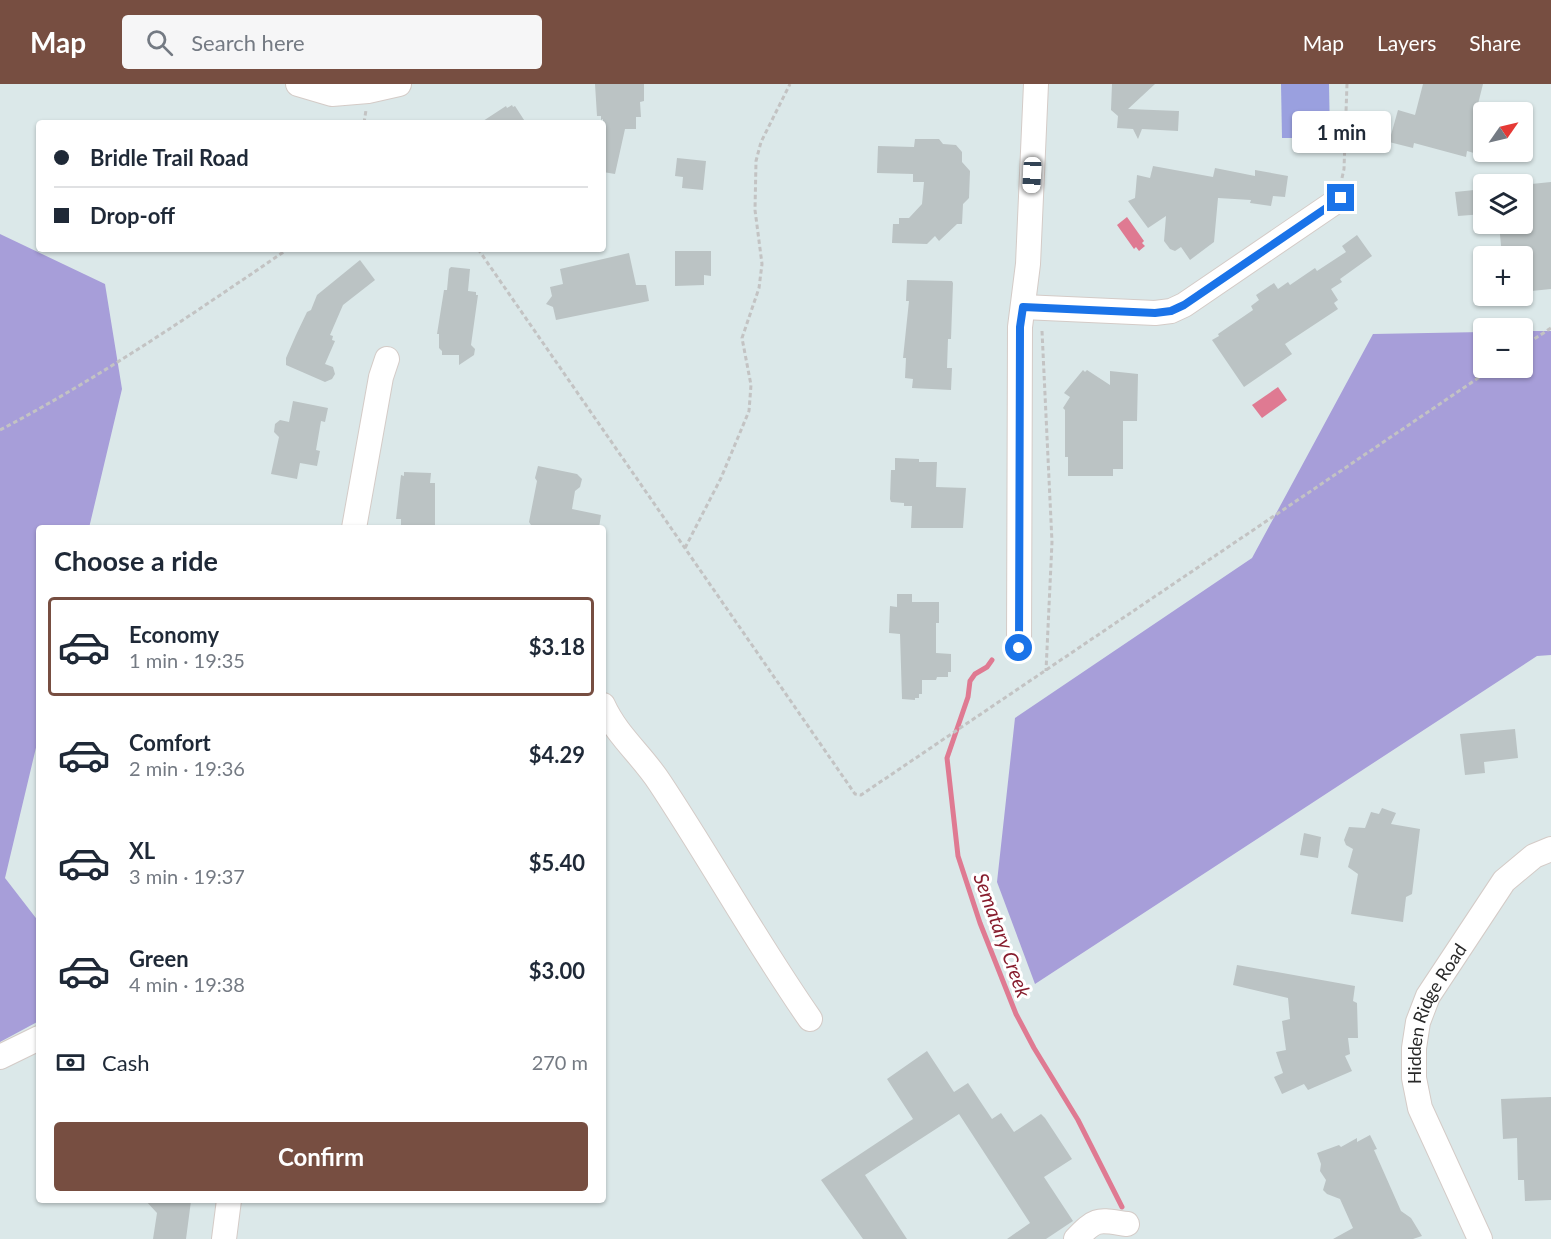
<!DOCTYPE html>
<meta charset="utf-8">
<style>
body{margin:0;font-family:Lato,sans-serif;background:#f6f6f7;color:#1f2937;height:100vh;display:flex;flex-direction:column;font-size:22px;white-space:nowrap}
*{box-sizing:border-box;margin:0}
p{font-size:20px;color:#747a83}
.icon{flex:none;width:33px;height:33px;fill:none;stroke:currentColor;stroke-width:2;stroke-linecap:round;stroke-linejoin:round}
.map{position:relative;flex:1;overflow:hidden}
.drawer{position:absolute;left:36px;top:441px;width:570px;height:678px;display:flex;flex-direction:column;background:#fff;border-radius:6px;box-shadow:0 2px 4px #0004}
.drawer>*{flex:none}
.top-card{position:absolute;left:36px;top:36px;width:570px;height:132px;border-radius:6px;box-shadow:0 2px 4px #0004;display:grid;align-content:center;height:132px;padding:0 18px;background:#fff}
.needle{width:39px;rotate:56deg}
.controls{position:absolute;left:1473px;top:18px;display:grid;gap:12px}
.controls a{display:grid;place-items:center;width:60px;height:60px;border-radius:6px;background:#fff;box-shadow:0 2px 4px #0004;font-size:30px}
.end{position:absolute;width:27px;height:27px;margin:-14px;border:8px solid #1a73e8;background:#fff;box-shadow:0 0 0 3px #fff}
.from{border-radius:50%}
.bubble{position:absolute;height:42px;border-radius:6px;background:#fff;box-shadow:0 2px 4px #0004;font-size:20px;font-weight:700;line-height:42px;text-align:center}
.car{position:absolute;width:18px;height:36px;margin:-18px -9px;border-radius:8px;box-shadow:0 0 4px 2px #0007;background:linear-gradient(#fff 24%,#345 0 40%,#fff 0 76%,#345 0 86%,#fff 0)}
.top-card b{display:flex;align-items:center;gap:21px;height:57px;font-size:22px}
.top-card b+b{border-top:2px solid #e0e1e3}
.top-card i{width:15px;height:15px;background:#1f2937}
ul{padding:0;list-style:none}
li{display:flex;align-items:center;gap:18px;height:99px;margin:0 12px 9px;padding:0 6px;border:3px solid transparent;border-radius:6px}
li div{flex:1}
li b{display:block;font-size:22px}
li em{font-style:normal;font-weight:700}
li.on{border-color:#774e41}
li>.icon{width:54px;height:54px;stroke-width:1.5}
h2{padding:0 18px;font-size:27px;line-height:72px}
.pay{display:flex;align-items:center;gap:15px;height:66px;padding:0 18px;font-size:22px}
.pay p{margin-inline-start:auto}
.cta{display:flex;gap:12px;margin-top:auto;padding:12px 18px}
.cta a{flex:1;height:69px;border-radius:6px;background:#774e41;color:#fff;font-size:24px;font-weight:700;line-height:69px;text-align:center}
header{display:flex;align-items:center;gap:36px;box-sizing:border-box;height:84px;padding:0 30px;background:#774e41;color:#fff}
header strong{font-size:28px}
nav{display:flex;gap:33px;margin-inline-start:auto;font-size:21px}
.search{width:420px;height:54px;background:#f6f6f7;display:flex;align-items:center;gap:15px;box-sizing:border-box;padding:0 21px;border-radius:6px;color:#747a83;font-size:22px}
.map>svg:first-child{display:block}
</style>
<header>
<strong>Map</strong>
<div class="search"><svg class="icon" aria-label="search" viewBox="0 0 24 24"><circle cx="10" cy="10" r="6"/><path d="M15 15l6 6"/></svg>Search here</div>
<nav><a>Map</a><a>Layers</a><a>Share</a></nav>
</header>
<div class="map">
<svg width="1551" height="1155" viewBox="0 0 1551 1155">
<rect width="100%" height="100%" fill="#dbe8e9"/>
<g fill="#a79ed9">
<path d="M0,150l105,50 17,105 -33,139h-50v207l-34,143 34,44v99l-39,21z"/>
<path d="M1523,247h28v324l-14,1 -502,328 -38,-102 18,-164 237,-160 121,-224 110,-2 1,36h38z"/>
</g>
<path fill="#9aa0df" d="M1281,0h48l1,54h-48z"/>
<g fill="#df7a92">
<path d="M1127,133l17,24 -2,2 3,3 -6,5 -3,-4 -2,2 -17,-24z"/>
<path d="M1278,303l9,13 -25,18 -10,-13z"/>
</g>
<g fill="none" stroke-linecap="round" stroke-linejoin="round">
<path stroke="#df7a92" stroke-width="5" d="M992,576l-5,7 -12,7 -5,7 -2,16 -21,61 11,98 22,67 36,91 18,34 44,72 44,87"/>
</g>
<g fill="#bbc3c4">
<path d="M595,0h49v17l-4,1 1,15h-5v12h-11l-10,45 -12,-2v-53l-2,1v-4h-4z"/>
<path d="M1112,0h43l-27,25 51,2 -1,20 -36,-2 -4,10 -5,-10 -16,-1 1,-12 -7,-6z"/>
<path d="M1423,0h60l-10,40 11,3v29l-17,-5 -1,6 -52,-14 -1,5 -24,-6 9,-32 17,5z"/>
<path d="M512,21l1,2 2,-1 11,17h-46l26,-17 1,2z"/>
<path d="M915,55h24l4,5 13,1 6,7v10l8,9 -1,27 -6,6 -1,20h-5l-18,17 -4,-5 -8,8 -35,-1 1,-19h6v-6h10l13,-14 2,-22h-11v-8l-36,-1 1,-27 36,1z"/>
<path d="M677,74l29,3 -3,29 -21,-2 1,-11 -8,-1z"/>
<path d="M1153,82l60,11 2,-9 40,8v-6l33,6 -3,21 -12,-1 -2,10 -21,-3 1,-3 -33,-2 -4,44 -24,18 -9,-13 -6,4 -5,-2 -6,-8 2,-25 -18,12 -20,-27 7,-3 2,-23 13,3z"/>
<path d="M1551,98v107l-29,3v-36h-20l-3,-32h23v-39z"/>
<path d="M1484,105v25l-26,2 -3,-24z"/>
<path d="M1357,151l15,21 -32,23 2,3 -11,7 7,11 -4,3 4,6 -53,35 7,10 -48,33 -32,-47 7,-4 -1,-2 35,-24 -2,-4 8,-6 -3,-5 18,-12 4,6 10,-7 2,3 25,-17 2,3 29,-19 -4,-6z"/>
<path d="M675,167h36v25l-7,-1v10l-29,1z"/>
<path d="M629,169l7,32h10l3,16 -93,19 -3,-13 -7,-3 6,-8 -2,-9 13,-3 -3,-15z"/>
<path d="M360,176l15,20 -32,25 -13,30 3,1 -1,4 3,1 -10,23 8,3 2,7 -3,5 -7,3 -39,-17v-7l10,-23 11,-23 4,-2 6,-15z"/>
<path d="M451,183l19,2 -2,22 8,1v3h2l-7,50 4,4 -1,6 -15,10v-10h-17v-4l-3,-3v-14h-2l7,-44h3l2,-21z"/>
<path d="M907,196l45,1 1,2 -2,56h-3l-1,29h5l-1,22 -39,-2 1,-9 -8,-1 1,-20h-3l6,-57h-3z"/>
<path d="M1083,286l2,2 2,-2 23,15v-14l28,3 -1,47h-14v48h-10v7h-45v-19h-3v-47l-2,-2 7,-11 -6,-4z"/>
<path d="M293,317l35,7 -3,14 -4,-1 -5,29 4,1 -3,15 -17,-3 -3,16 -26,-5 8,-37 -5,-5 1,-8 5,-4 9,2z"/>
<path d="M895,374l24,1v3h18l-1,25 30,1 -3,40h-52l1,-22h-8v-3l-13,-1 -1,-3 1,-29h4z"/>
<path d="M538,382l39,8 5,5 -2,8 -5,4 -3,18 29,6 -2,13h-66l-4,-6 8,-41 -2,-3z"/>
<path d="M404,388l27,1 -1,10h5v45h-34v-9h-5l5,-44 3,1z"/>
<path d="M897,510h15v8h27v21h-3v30l15,1v18h-3v5h-11l-1,3h-14v14h-3v4h-4v2l-13,-1 -2,-65 -11,-1 1,-27 7,1z"/>
<path d="M1515,645l3,29 -34,4 1,11 -20,2 -5,-41z"/>
<path d="M1382,724l14,5 -5,11 29,5 -8,65 -6,3 -3,25 -52,-8 7,-40 -10,-7 5,-18 -7,-4 -2,-5 5,-13 16,1 6,-16 8,2z"/>
<path d="M1304,749l17,4 -3,21 -18,-3z"/>
<path d="M1237,881l118,21 -2,15 4,2 1,35h-10l2,16 -5,2 7,15 -44,19 -4,-6 -22,10 -8,-17 9,-4 -7,-21 10,-2 -4,-29 8,-2 -2,-21 -55,-13z"/>
<path d="M927,967l27,41 14,-9 24,36 9,-6 13,19 27,-18 4,4 27,41 -28,18 29,44 -27,18h-39l23,-16 -71,-109 -94,61 42,64h-44l-42,-59 92,-61 -26,-40z"/>
<path d="M1551,1013v103l-26,1 -1,-21h-6l-1,-42 -14,1 -2,-40z"/>
<path d="M1370,1051l7,14 -3,1 27,61 10,7 11,18 -9,3h-80l20,-11 -13,-29 -13,-5 -4,-4 3,-10 -6,-9 1,-7 -4,-11 22,-8 2,2 16,-9v4z"/>
<path d="M145,1116l46,1 -5,38h-33l4,-26z"/>
</g>
<g fill="none" stroke-linecap="round" stroke-linejoin="round">
<g stroke="#d4cbc7" stroke-width="26">
<g id="minor">
<path d="M298,0l34,10 36,-3 31,-7"/>
<path d="M1023,223l132,6 16,-2 13,-6 157,-107"/>
<path d="M354,444l27,-151 6,-18"/>
<path d="M1019,564l1,-321 8,-63 8,-180"/>
<path d="M603,621c14,31 39,50 57,78 51,77 97,160 150,236"/>
<path d="M0,973l39,-19"/>
<path d="M224,1155l5,-39"/>
<path d="M1076,1155c21,-22 22,-19 51,-15"/>
<path id="s1" d="M1480,1155l-60,-131 -6,-30v-30l4,-26 10,-26 76,-115 30,-25 17,-7"/>
</g>
</g>
<g stroke="#c3c3c3" stroke-width="3" stroke-dasharray="4.5 3" stroke-linecap="butt">
<path d="M364,39l2,-13"/>
<path d="M1342,94l2,-9 3,-85"/>
<path d="M478,165l377,545 6,1 632,-427"/>
<path d="M1042,247l10,211 -6,129"/>
<path d="M1522,263l29,-19"/>
<path d="M0,346c101,-53 194,-117 288,-181"/>
<path d="M685,464l36,-70 28,-67 2,-26 -9,-47 17,-50 3,-24 -7,-54 1,-49 5,-19 29,-58"/>
</g>
<use href="#minor" stroke="#fff" stroke-width="24"/>
</g>
<g fill="none" stroke-linecap="round" stroke-linejoin="round">
<path stroke="#1a73e8" stroke-width="8" d="M1019,564l1,-321 3,-20 132,6 16,-2 13,-6 157,-107"/>
</g>
<g text-anchor="middle" dominant-baseline="central" stroke-width="6" stroke-linejoin="round" paint-order="stroke">
<g font-size="18" fill="#282828" stroke="#fff">
<text stroke="none"><textPath href="#s1" startOffset="244">Hidden Ridge Road</textPath></text>
</g>
<g font-size="20" font-style="italic" fill="#871d2e" stroke="#fff">
<text transform="translate(1003 851) rotate(70)">Sematary Creek</text>
</g>
</g>
</svg>
<div class="controls">
<a><svg class="needle" viewBox="-14 -14 28 28"><path d="M0-13l5 13h-10z" fill="#e53935"/><path d="M0 13l5-13h-10z" fill="#747a83"/></svg></a>
<a><svg class="icon" aria-label="layers" viewBox="0 0 24 24"><path d="M12 4l9 5-9 5-9-5zM3 14l9 5 9-5"/></svg></a>
<a>+</a>
<a>−</a>
</div>
<i class="end from" style="left:1019px;top:564px"></i>
<i class="end" style="left:1341px;top:114px"></i>
<div class="bubble" style="left:1292px;top:27px;width:99px">1 min</div>
<i class="car" style="left:1032px;top:91px;rotate:183deg"></i>
<div class="top-card">
<b><i class="from"></i>Bridle Trail Road</b>
<b><i></i>Drop-off</b>
</div>
<section class="drawer">
<h2>Choose a ride</h2>
<ul>
<li class="on"><svg class="icon" aria-label="car" viewBox="0 0 24 24"><path d="M5 17H2v-5l4-1 3-4h7l3 4 3 1v5h-3M9 17h6M6 11h13"/><circle cx="7" cy="17" r="2"/><circle cx="17" cy="17" r="2"/></svg><div><b>Economy</b><p>1 min · 19:35</p></div><em>$3.18</em></li>
<li><svg class="icon" aria-label="car" viewBox="0 0 24 24"><path d="M5 17H2v-5l4-1 3-4h7l3 4 3 1v5h-3M9 17h6M6 11h13"/><circle cx="7" cy="17" r="2"/><circle cx="17" cy="17" r="2"/></svg><div><b>Comfort</b><p>2 min · 19:36</p></div><em>$4.29</em></li>
<li><svg class="icon" aria-label="car" viewBox="0 0 24 24"><path d="M5 17H2v-5l4-1 3-4h7l3 4 3 1v5h-3M9 17h6M6 11h13"/><circle cx="7" cy="17" r="2"/><circle cx="17" cy="17" r="2"/></svg><div><b>XL</b><p>3 min · 19:37</p></div><em>$5.40</em></li>
<li><svg class="icon" aria-label="car" viewBox="0 0 24 24"><path d="M5 17H2v-5l4-1 3-4h7l3 4 3 1v5h-3M9 17h6M6 11h13"/><circle cx="7" cy="17" r="2"/><circle cx="17" cy="17" r="2"/></svg><div><b>Green</b><p>4 min · 19:38</p></div><em>$3.00</em></li>
</ul>
<div class="pay"><svg class="icon" aria-label="cash" viewBox="0 0 24 24"><path d="M3 7h18v10H3z"/><circle cx="12" cy="12" r="2"/></svg>Cash<p>270 m</p></div>
<div class="cta"><a>Confirm</a></div>
</section>
</div>
